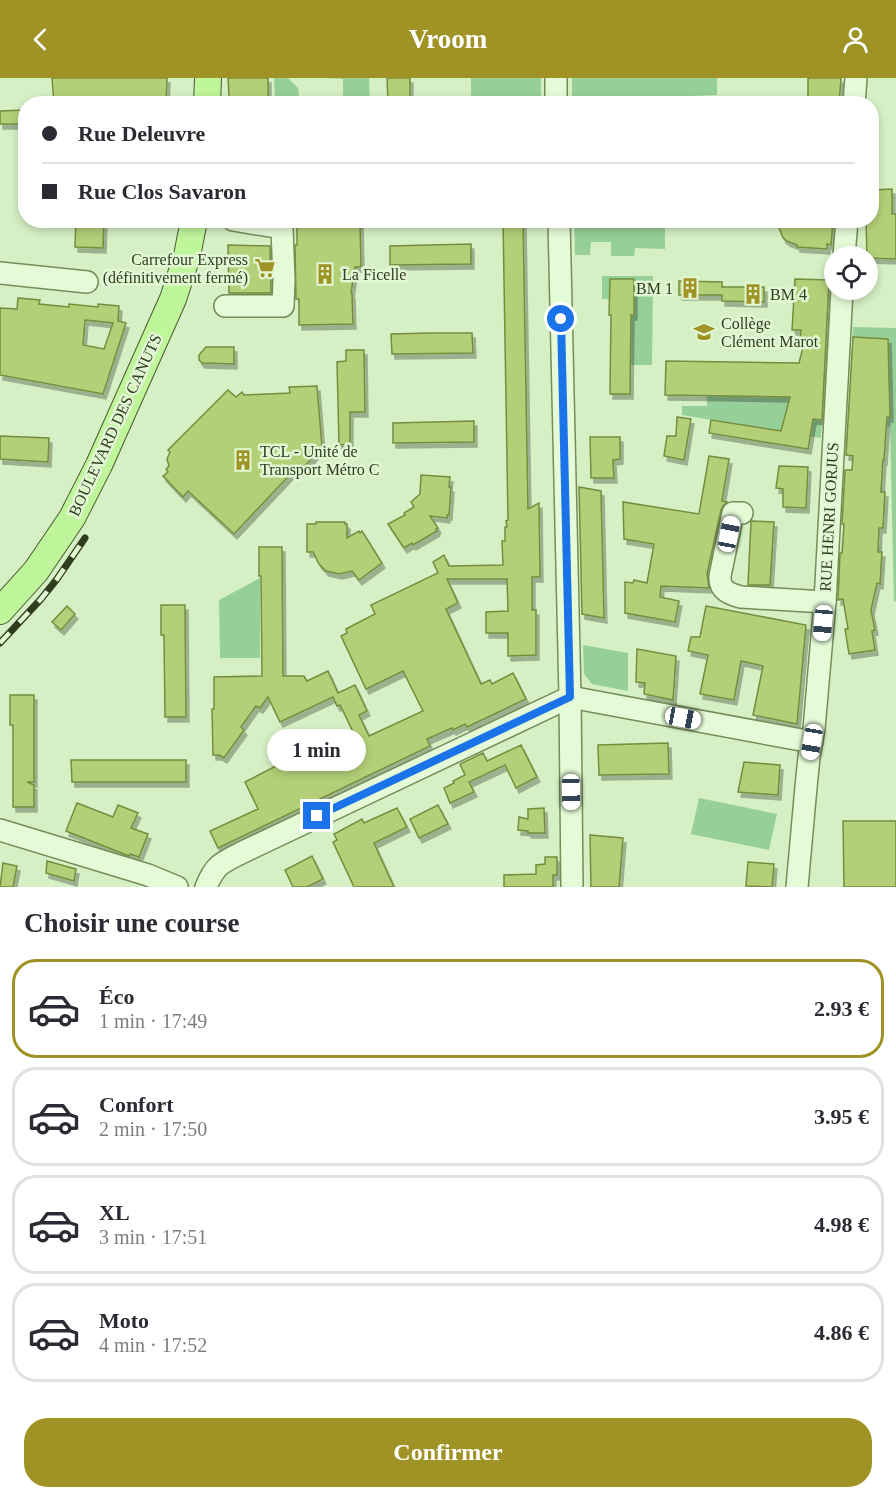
<!DOCTYPE html>
<html lang="fr">
<meta charset="utf-8">
<style>
body{margin:0;font-family:"Times New Roman",serif;background:#f2f2f3;color:#2b2b33;height:100vh;display:flex;flex-direction:column;font-size:22px;white-space:nowrap}
*{box-sizing:border-box;margin:0}
p{font-size:20px;color:#7c7c81}
.icon{flex:none;width:33px;height:33px;fill:none;stroke:currentColor;stroke-width:2;stroke-linecap:round;stroke-linejoin:round}
.map{position:relative;height:809px;overflow:hidden}
.sheet{display:flex;flex-direction:column;background:#fff;flex:1}
.sheet>*{flex:none}
.guide{position:absolute;left:18px;top:18px;width:861px;height:132px;border-radius:24px;box-shadow:0 3px 9px #0003;display:grid;align-content:center;height:132px;padding:0 24px;background:#fff}
.controls{position:absolute;left:824px;top:168px;display:grid;gap:12px}
.controls a{display:grid;place-items:center;width:54px;height:54px;border-radius:50%;background:#fff;box-shadow:0 3px 9px #0003;font-size:30px}
.end{position:absolute;width:27px;height:27px;margin:-14px;border:8px solid #1a73e8;background:#fff;box-shadow:0 0 0 3px #fff}
.from{border-radius:50%}
.bubble{position:absolute;height:42px;border-radius:21px;background:#fff;box-shadow:0 3px 9px #0003;font-size:20px;font-weight:700;line-height:42px;text-align:center}
.car{position:absolute;width:18px;height:36px;margin:-18px -9px;border-radius:8px;box-shadow:0 0 4px 2px #0007;background:linear-gradient(#fff 24%,#345 0 40%,#fff 0 76%,#345 0 86%,#fff 0)}
.guide b{display:flex;align-items:center;gap:21px;height:57px;font-size:22px}
.guide b+b{border-top:2px solid #e1e1e2}
.guide i{width:15px;height:15px;background:#2b2b33}
ul{padding:0;list-style:none}
li{display:flex;align-items:center;gap:18px;height:99px;margin:0 12px 9px;padding:0 12px;border:3px solid #e1e1e2;border-radius:24px}
li div{flex:1}
li b{display:block;font-size:22px}
li em{font-style:normal;font-weight:700}
li.selected{border-color:#9f9326}
li>.icon{width:54px;height:54px;stroke-width:1.5}
h2{padding:0 24px;font-size:27px;line-height:72px}
.action{display:flex;gap:12px;margin-top:auto;padding:12px 24px}
.action a{flex:1;height:69px;border-radius:24px;background:#9f9326;color:#fff;font-size:24px;font-weight:700;line-height:69px;text-align:center}
header{display:flex;justify-content:space-between;align-items:center;height:78px;padding:0 24px;background:#9f9326;color:#fff;font-size:27px;font-weight:700}
.map>svg:first-child{display:block}
</style>
<header><svg class="icon" aria-label="back" viewBox="0 0 24 24"><path d="M15 5l-7 7 7 7"/></svg>Vroom<svg class="icon" aria-label="person" viewBox="0 0 24 24"><circle cx="12" cy="8" r="4"/><path d="M4 21q1-7 8-7t8 7"/></svg></header>
<div class="map">
<svg width="896" height="809" viewBox="0 0 896 809">
<defs>
<filter id="shadow"><feDropShadow dx="3" dy="5" stdDeviation="0" flood-color="#0004"/></filter>
</defs>
<rect width="100%" height="100%" fill="#d5f0c4"/>
<g fill="#97cf99">
<path d="M274,0h14l10,10 1,8h-24z"/>
<path d="M327,0h42l1,25h-27v-24z"/>
<rect x="471" y="0" width="70" height="25"/>
<path d="M572,0h145v17l-145,5z"/>
<path d="M574,143h91v28l-30,-1 -1,8h-23v-14h-20l-1,13h-15z"/>
<path d="M602,198h51l-1,88 -1,1h-20v-50l3,-1v-34l-24,-1v20h-8z"/>
<path d="M853,249l43,1v273l-2,1 -4,-175 -42,-3z"/>
<path d="M792,310l-7,27 37,5 -1,18 -139,-23v-9h25v-10z"/>
<path d="M260,500v80h-40l-1,-58z"/>
<path d="M583,567l45,8v38l-36,-7 -8,-10z"/>
<path d="M699,720l78,16 -8,36 -78,-16z"/>
</g>
<g fill="#b3d078" stroke="#748d3e" stroke-width="1.5" fill-rule="evenodd" filter="url(#shadow)">
<path d="M52,0h115l-1,26h-112z"/>
<path d="M228,0h40v26h-34v-7h-5z"/>
<path d="M387,0h23v26h-22z"/>
<path d="M808,0h33l-2,26h-31z"/>
<path d="M26,32v14h-26v-13z"/>
<path d="M892,111v25h4v45l-29,-1 -1,-38h6v-30z"/>
<path d="M76,142h28l-1,28 -28,-1z"/>
<path d="M297,142h63l1,47h-6l-4,26 1,1 1,30 -54,1v-26h-3l-1,-54h2z"/>
<path d="M503,142h20l5,289 11,-6 1,74h-8v33h4v45l-28,1v-23h-22v-21l22,-1 -1,-32h-60l11,24 -12,6 35,75 9,-4 2,4 21,-11 13,26 -59,28 -2,-3 -12,6 -1,-2 -25,11 3,7 -212,102 -8,-17 48,-22 -13,-27 60,-31 3,6 12,-6 5,11 29,-15 -4,-7 6,-2 -16,-33 -3,1 -4,-9 -53,25 -12,-25 -8,11 -4,-2 -15,21 3,3 -20,28 -5,-3h-6l-1,-46h2v-32l48,-1 -1,-100h-2v-29h23l1,129h21l3,5 21,-10 10,22 17,-8 12,26 -8,4 10,21 54,-25 -20,-40 -37,18 -25,-53 6,-3 -1,-4 29,-15 -4,-9 67,-32 -5,-11 11,-7 5,11 54,-1 -1,-24h3v-14h2l-1,-6 2,-1z"/>
<path d="M776,142h57l-2,25 -4,-1v5l-30,-2v-2l-10,-4 -4,-3z"/>
<path d="M471,166v20l-81,1v-19z"/>
<path d="M228,167l42,1 1,47h-42z"/>
<path d="M610,201h24v36h-3l-1,79h-20l1,-79h-2z"/>
<path d="M795,201l34,1 -7,140 -9,-1 -5,30 -99,-16 2,-13 70,11 9,-34 -125,-2 1,-34 133,2 6,-24h-5l1,-9h-9z"/>
<path d="M679,203l43,1v5h42v15l-42,-1v-6h-43z"/>
<path d="M18,220l22,2 -1,4 30,3v-3l29,3v-3l21,2 -1,15 8,2 -23,71 -103,-19v-67l17,1zM85,242l28,3 -9,26 -21,-4z"/>
<path d="M432,255h40l1,20 -81,1 -1,-20z"/>
<path d="M853,259l35,2 2,78h-3l-3,43h-1l-2,32h4l-2,36h-4l-1,24h4l-2,32 -3,-1 -6,27 4,20 -3,1 3,19 -26,4 -4,-25h3l-5,-30 -5,1 2,-47h2l2,-29h-2l3,-54h7l1,-14 -7,-1z"/>
<path d="M206,269h28v17l-32,-1 -3,-3v-5z"/>
<path d="M346,272h18l1,62h-15v32l-11,1 -2,-83 9,-1z"/>
<path d="M317,308l5,61 -19,21 -4,-3 -65,69 -46,-43 -5,6 -20,-21 5,-4 -2,-3 3,-3 -2,-7 3,-7 -2,-2 60,-60 8,7 6,-5 2,3 46,-2 -1,-6z"/>
<path d="M677,339l14,2 -7,41 -20,-4 3,-20h9z"/>
<path d="M474,343v21l-81,1v-20z"/>
<path d="M0,358l49,2 -1,24 -48,-3z"/>
<path d="M590,359h30v22l-7,1 1,18h-23z"/>
<path d="M709,378l20,3 -7,42 5,1 -4,4 -2,4 -14,64 2,14 -48,-2 -1,11 19,4 -4,21 -50,-9v-31l8,1 1,-3 13,3 7,-39 -30,-5 -1,-37 76,12z"/>
<path d="M779,388l29,1 -2,41 -23,-1v-18l-7,-1z"/>
<path d="M421,397l29,2 -1,10h2l-2,28h-2v3l-17,-2 8,12 -2,1 1,2 -24,14 -1,-2 -8,5 -16,-24 17,-9 -1,-2 10,-6 -3,-5 9,-8z"/>
<path d="M579,409l22,4 3,127 -22,-4z"/>
<path d="M751,443l23,1 -4,63h-22z"/>
<path d="M316,444h29v2h2v14l12,-7 1,2 2,-2 20,32 -23,17 -7,-9 -13,3 -13,-3 -7,-7 -6,-12h-6v-28h9z"/>
<path d="M161,527h24l1,112h-21l-1,-82h-3z"/>
<path d="M67,528l8,8 -14,16 -9,-8z"/>
<path d="M706,528l100,19 -9,99 -44,-9 10,-49 -22,-5 -7,39 -34,-6 8,-39 -20,-4 3,-14h9z"/>
<path d="M637,571l39,7 -3,44 -29,-6 1,-11 -9,-1z"/>
<path d="M10,617h24v87h-7l7,3v22h-21v-82h-3z"/>
<path d="M668,665l1,31 -70,1 -1,-30z"/>
<path d="M521,667l16,32 -21,11 -11,-23 -36,17 5,10 -24,11 -6,-15 10,-5 -1,-2 12,-6 -5,-11 23,-11 4,8z"/>
<path d="M71,682h115v22h-114z"/>
<path d="M744,684l36,3 -2,30 -40,-3z"/>
<path d="M77,725l36,14 5,-12 20,8 -7,15 17,6 -9,23 -9,-3 -1,2 -63,-25z"/>
<path d="M438,727l10,19 -29,14 -9,-19z"/>
<path d="M397,730l10,19 -33,16 20,44h-40l-21,-45 4,-2 -3,-6 28,-15 2,4z"/>
<path d="M544,730l1,25h-17v-2l-10,-1 1,-13 9,2v-10z"/>
<path d="M843,743h53v66h-52z"/>
<path d="M590,757l33,3 -4,49h-28z"/>
<path d="M312,778l11,23 -16,8h-14l-8,-17z"/>
<path d="M545,779h12v18h-4v12h-49v-12l32,-1v-9l9,-1z"/>
<path d="M47,783l29,8 -2,12 -28,-8z"/>
<path d="M748,784l26,2 -2,23 -26,-1z"/>
<path d="M3,785l14,3 -4,21h-13z"/>
</g>
<g fill="none" stroke-linecap="round" stroke-linejoin="round">
<g stroke="#768c59" stroke-width="24">
<g id="minor">
<path d="M556,0v26"/>
<path d="M854,26l2,-26"/>
<path d="M559,142l11,477 2,190"/>
<path d="M844,178l3,-36"/>
<path d="M0,195l87,9"/>
<path d="M225,228h58l1,-26 -2,-52 -49,-8"/>
<path d="M742,435h-9l-13,63c-1,14 9,18 21,21l84,5"/>
<path d="M0,752l148,45 29,12"/>
<path d="M206,809c9,-22 15,-24 35,-34l329,-156 242,45"/>
<path d="M797,809l9,-100 3,-30 5,-28 11,-127 17,-312"/>
</g>
</g>
<g stroke="#495a2e" stroke-width="28">
<g id="major">
<path d="M207,26l1,-26"/>
<path d="M0,533l36,-40 36,-53 27,-53 74,-166 14,-43 7,-36"/>
</g>
</g>
<use href="#minor" stroke="#e5fbd8" stroke-width="21"/>
<use href="#major" stroke="#bff59b" stroke-width="26"/>
<g stroke="#303c1e" stroke-width="7">
<path id="rail" d="M0,565l41,-44 16,-20 28,-41"/>
</g>
<use href="#rail" stroke="#e2f7d4" stroke-width="4.5" stroke-dasharray="14" stroke-linecap="butt"/>
</g>
<g fill="none" stroke-linecap="round" stroke-linejoin="round">
<path stroke="#1a73e8" stroke-width="8" d="M317,738l253,-119 -9,-378"/>
</g>
<defs>
<g id="supermarket-bare" transform="scale(1.62)"><path d="M-6-5.5h2.5l.6 2H6L4.5 2H-2.5L-4.4-4H-6ZM-1.5 3.2a1.3 1.3 0 1 0 .1 0ZM3 3.2a1.3 1.3 0 1 0 .1 0Z" fill="#9f9326" stroke="#e2f7d4" stroke-width="2.5" paint-order="stroke"/></g>
<g id="building-bare" transform="scale(1.62)"><path d="M-4-6H4V6H1V3H-1V6H-4ZM-2.5-4.3h1.7v1.8h-1.7ZM.8-4.3h1.7v1.8H.8ZM-2.5-1h1.7V.8h-1.7ZM.8-1h1.7V.8H.8Z" fill="#9f9326" stroke="#e2f7d4" stroke-width="2.5" paint-order="stroke"/></g>
<g id="school-bare" transform="scale(1.62)"><path d="M0-5L7-2L0 1L-7-2ZM-4 1L0 2.5L4 1V4Q0 6-4 4Z" fill="#9f9326" stroke="#e2f7d4" stroke-width="2.5" paint-order="stroke"/></g>
</defs>
<g fill-rule="evenodd">
<use href="#supermarket-bare" x="265" y="190"/>
<use href="#building-bare" x="325" y="196"/>
<use href="#building-bare" x="690" y="210"/>
<use href="#building-bare" x="753" y="216"/>
<use href="#school-bare" x="704" y="254"/>
<use href="#building-bare" x="243" y="382"/>
</g>
<g text-anchor="middle" dominant-baseline="central" stroke-width="5" stroke-linejoin="round" paint-order="stroke">
<g font-size="16" fill="#303c1e" stroke="#e2f7d4" text-anchor="start">
<text x="248" y="181" text-anchor="end">Carrefour Express<tspan x="248" dy="18">(définitivement fermé)</tspan></text>
<text x="342" y="196">La Ficelle</text>
<text x="673" y="210" text-anchor="end">BM 1</text>
<text x="770" y="216">BM 4</text>
<text x="721" y="245">Collège<tspan x="721" dy="18">Clément Marot</tspan></text>
<text x="260" y="373">TCL - Unité de<tspan x="260" dy="18">Transport Métro C</tspan></text>
</g>
<g font-size="16" fill="#303c1e" stroke="#e2f7d4">
<text transform="translate(115 347) rotate(-65)">BOULEVARD DES CANUTS</text>
<text transform="translate(829 439) rotate(-87)">RUE HENRI GORJUS</text>
</g>
</g>
</svg>
<div class="controls">
<a><svg class="icon" aria-label="locate" viewBox="0 0 24 24"><circle cx="12" cy="12" r="6"/><path d="M12 2v4M12 18v4M2 12h4M18 12h4"/></svg></a>
</div>
<i class="end from" style="left:561px;top:241px"></i>
<i class="end" style="left:317px;top:738px"></i>
<div class="bubble" style="left:267px;top:651px;width:99px">1 min</div>
<i class="car" style="left:729px;top:456px;rotate:11deg"></i>
<i class="car" style="left:823px;top:545px;rotate:185deg"></i>
<i class="car" style="left:683px;top:640px;rotate:101deg"></i>
<i class="car" style="left:812px;top:664px;rotate:190deg"></i>
<i class="car" style="left:571px;top:714px;rotate:179deg"></i>
<div class="guide">
<b><i class="from"></i>Rue Deleuvre</b>
<b><i></i>Rue Clos Savaron</b>
</div>
</div>
<section class="sheet">
<h2>Choisir une course</h2>
<ul>
<li class="selected"><svg class="icon" aria-label="car" viewBox="0 0 24 24"><path d="M5 17H2v-5l4-1 3-4h7l3 4 3 1v5h-3M9 17h6M6 11h13"/><circle cx="7" cy="17" r="2"/><circle cx="17" cy="17" r="2"/></svg><div><b>Éco</b><p>1 min · 17:49</p></div><em>2.93 €</em></li>
<li><svg class="icon" aria-label="car" viewBox="0 0 24 24"><path d="M5 17H2v-5l4-1 3-4h7l3 4 3 1v5h-3M9 17h6M6 11h13"/><circle cx="7" cy="17" r="2"/><circle cx="17" cy="17" r="2"/></svg><div><b>Confort</b><p>2 min · 17:50</p></div><em>3.95 €</em></li>
<li><svg class="icon" aria-label="car" viewBox="0 0 24 24"><path d="M5 17H2v-5l4-1 3-4h7l3 4 3 1v5h-3M9 17h6M6 11h13"/><circle cx="7" cy="17" r="2"/><circle cx="17" cy="17" r="2"/></svg><div><b>XL</b><p>3 min · 17:51</p></div><em>4.98 €</em></li>
<li><svg class="icon" aria-label="car" viewBox="0 0 24 24"><path d="M5 17H2v-5l4-1 3-4h7l3 4 3 1v5h-3M9 17h6M6 11h13"/><circle cx="7" cy="17" r="2"/><circle cx="17" cy="17" r="2"/></svg><div><b>Moto</b><p>4 min · 17:52</p></div><em>4.86 €</em></li>
</ul>
<div class="action"><a>Confirmer</a></div>
</section>
